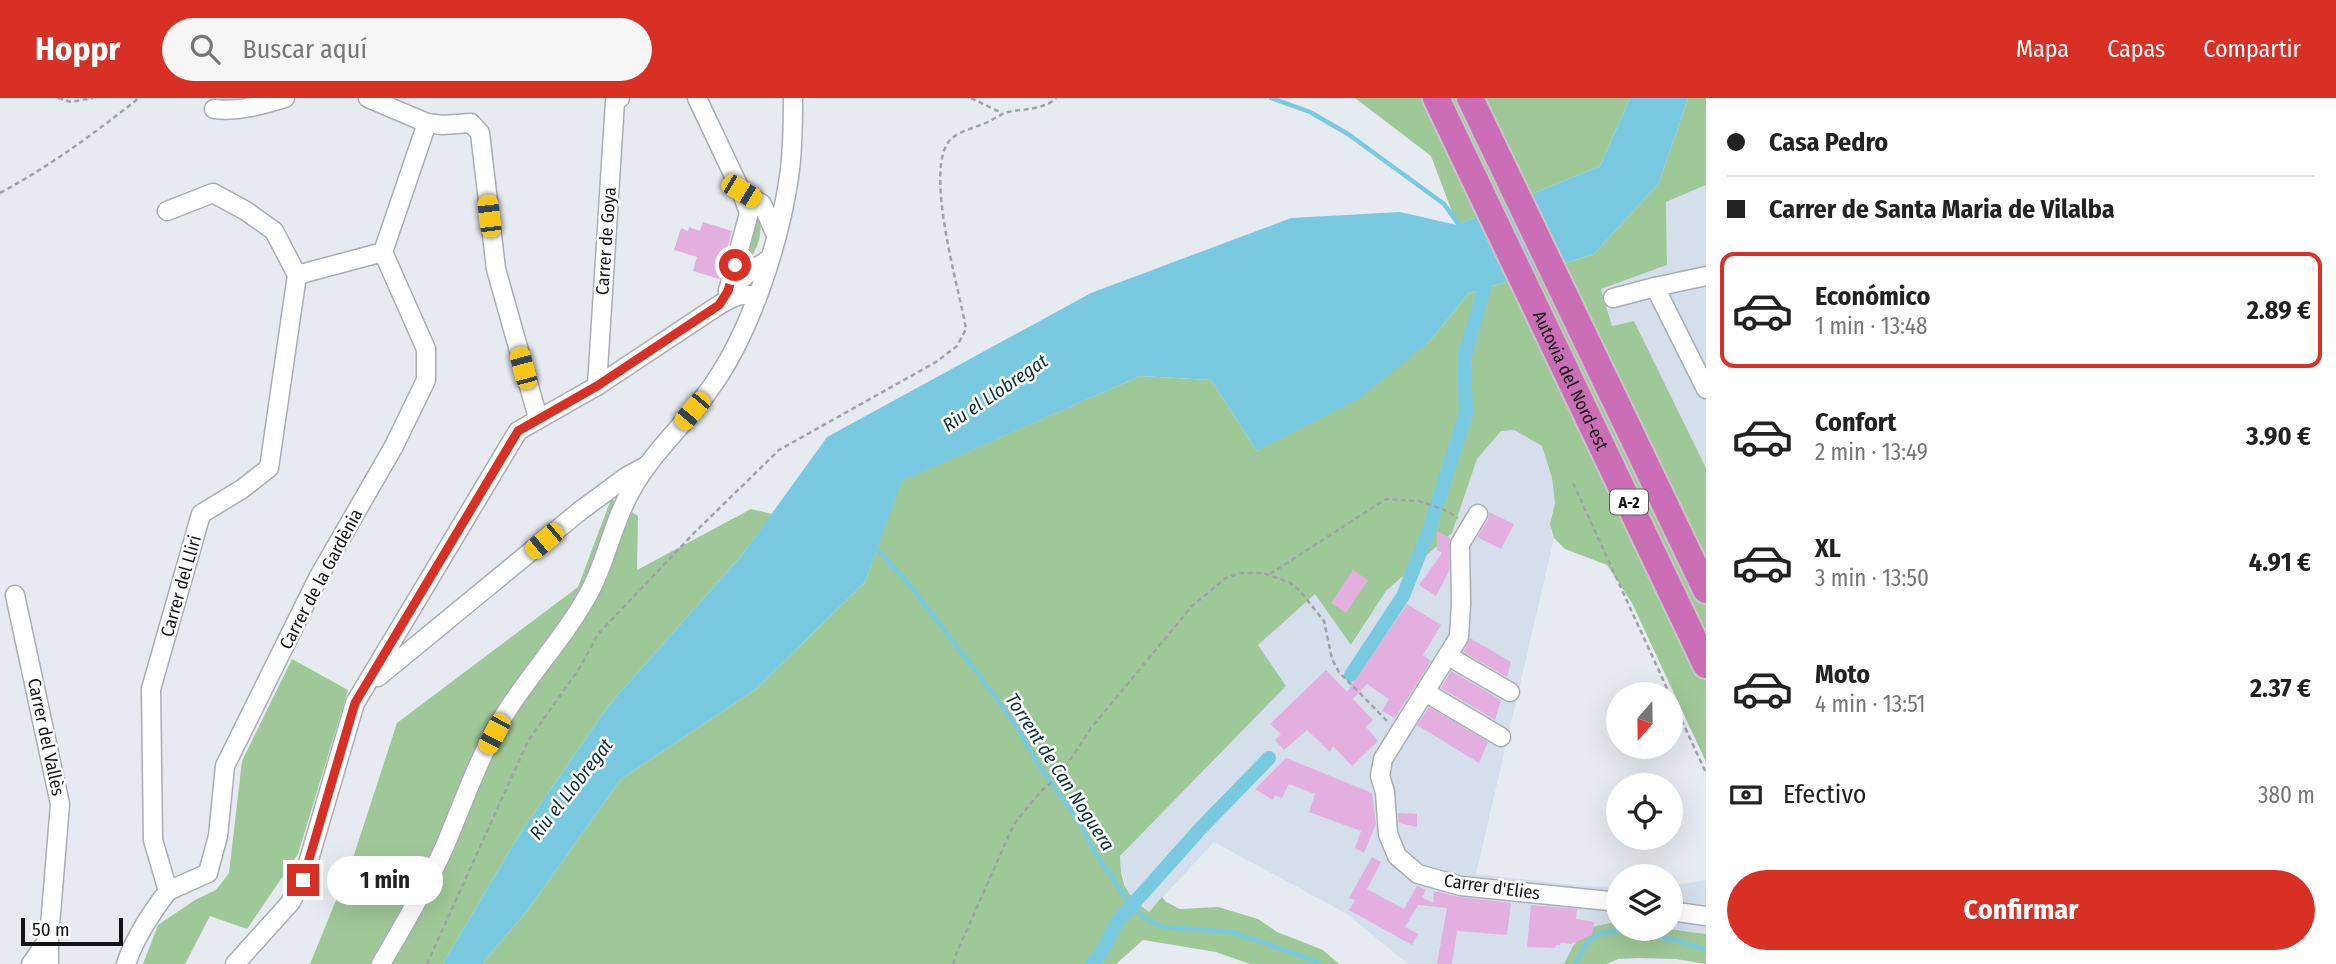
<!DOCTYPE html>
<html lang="es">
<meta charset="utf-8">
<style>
body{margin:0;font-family:"Fira Sans Condensed",sans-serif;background:#f6f6f6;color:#222;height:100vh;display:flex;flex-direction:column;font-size:26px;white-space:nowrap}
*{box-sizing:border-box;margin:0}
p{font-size:23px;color:#767676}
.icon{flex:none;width:38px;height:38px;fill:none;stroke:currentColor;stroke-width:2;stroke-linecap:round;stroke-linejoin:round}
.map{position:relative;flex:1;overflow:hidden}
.drawer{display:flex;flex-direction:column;background:#fff;width:630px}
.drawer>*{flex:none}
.top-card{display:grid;align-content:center;height:154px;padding:0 21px;background:#fff}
.needle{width:46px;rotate:200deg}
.tools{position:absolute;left:1606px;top:584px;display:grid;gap:14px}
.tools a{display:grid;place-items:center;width:77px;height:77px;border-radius:50%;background:#fff;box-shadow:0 7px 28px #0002;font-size:35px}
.scale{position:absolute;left:21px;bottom:18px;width:102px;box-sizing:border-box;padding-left:7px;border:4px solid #111315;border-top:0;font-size:19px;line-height:24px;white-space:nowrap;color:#111315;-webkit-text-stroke:5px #fff;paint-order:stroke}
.end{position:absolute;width:32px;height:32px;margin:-16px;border:9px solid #d93025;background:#fff;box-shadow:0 0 0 4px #fff}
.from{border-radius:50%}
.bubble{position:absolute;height:49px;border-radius:24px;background:#fff;box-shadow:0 7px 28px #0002;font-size:23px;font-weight:700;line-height:49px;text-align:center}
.car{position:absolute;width:21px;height:42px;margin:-21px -10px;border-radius:9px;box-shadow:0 0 5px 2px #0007;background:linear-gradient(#f5c518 24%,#345 0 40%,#f5c518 0 76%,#345 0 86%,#f5c518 0)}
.top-card b{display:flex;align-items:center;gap:24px;height:66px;font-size:26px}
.top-card b+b{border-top:2px solid #e0e0e0}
.top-card i{width:18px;height:18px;background:#222}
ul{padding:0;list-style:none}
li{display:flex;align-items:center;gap:21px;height:116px;margin:0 14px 10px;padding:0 7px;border:4px solid transparent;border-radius:14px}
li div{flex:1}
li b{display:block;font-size:26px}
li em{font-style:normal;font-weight:700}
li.active{border-color:#d93025}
li>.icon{width:63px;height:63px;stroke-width:1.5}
.pay{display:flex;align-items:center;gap:18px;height:77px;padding:0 21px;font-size:26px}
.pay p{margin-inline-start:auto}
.cta{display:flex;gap:14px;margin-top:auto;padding:14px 21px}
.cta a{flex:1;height:80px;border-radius:42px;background:#d93025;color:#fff;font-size:28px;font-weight:700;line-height:80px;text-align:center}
header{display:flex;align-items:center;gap:42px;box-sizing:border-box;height:98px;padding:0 35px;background:#d93025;color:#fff}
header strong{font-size:33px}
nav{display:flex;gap:38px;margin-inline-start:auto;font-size:24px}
.search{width:490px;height:63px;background:#f6f6f6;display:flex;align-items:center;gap:18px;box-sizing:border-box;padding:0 24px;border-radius:38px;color:#767676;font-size:26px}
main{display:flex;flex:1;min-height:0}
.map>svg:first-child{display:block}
</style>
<header>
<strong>Hoppr</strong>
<div class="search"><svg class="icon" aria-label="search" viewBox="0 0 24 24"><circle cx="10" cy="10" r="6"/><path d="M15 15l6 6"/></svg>Buscar aquí</div>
<nav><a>Mapa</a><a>Capas</a><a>Compartir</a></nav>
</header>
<main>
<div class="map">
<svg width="1706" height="866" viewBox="0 0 1706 866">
<rect width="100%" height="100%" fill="#e6ebf1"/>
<g fill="#d4dfeb">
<path d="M1706,87v283l-72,-147 -22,5 -11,-37 66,-24 -1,-63z"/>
<path d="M1514,332l28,16 10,32 3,26 -4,13v15l3,6 -78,336 107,12 36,1v36l-31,5 -15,18 -9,18h-156l-61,-50 -133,-72 -65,70 -21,-17 -7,-25 -1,-14 166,-170 -28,-41 57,-52 37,52 34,-54 66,-58 25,-74 23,-28z"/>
<path d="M1706,782v54l-37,-5h2v-43z"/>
</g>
<g fill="#9fc898">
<path d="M1355,0h275l-30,68 -143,59 -26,-69z"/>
<path d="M1688,0h18v87l-40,17 1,63 -66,24 11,37 22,-5 72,147v294l-74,-159 -25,-38 -42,-16 -11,-11 -4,-14 5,-21 -3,-25 -10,-32 -28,-16 -13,1 -24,28 -25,74 -66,58 -35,54 -36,-51 -57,51 28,41 -166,170c1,30 6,38 29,56l13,-15 4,5 14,7 38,-2 40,12 19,13 46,18 16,14h-89l-34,-12 -73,-12 -27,24h-632l1,-4 42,-49 94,-132 135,-90 109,-107 36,-101 239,-105 71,4 46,71 172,-109 39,-48 126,-40 65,-71z"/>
<path d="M759,114c5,25 -2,39 -17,58l11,-51z"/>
<path d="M611,401l27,17 -1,54 114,-61 21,5 -30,41 -133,150 -90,130 -76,129h-133l42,-103 45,-138 181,-136z"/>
<path d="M292,561l56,31 -50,164 -51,75 -37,-13 -25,48h-42l15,-39 37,-25 21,-10 13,-17 13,-112z"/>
<path d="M1614,824l5,1v6h50l37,5v30l-30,-5 -38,-1 -20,1 -11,5h-43l9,-18 15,-18z"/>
</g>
<path fill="#79cae1" d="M1630,0h58l-29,85 -65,71 -126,40 -39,48 -70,57 -102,52 -46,-71 -71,-4 -238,105 -37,101 -109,107 -135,90 -94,132 -42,49 -1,4h-41l76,-129 90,-130 133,-150 85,-118 264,-144 200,-75 109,-6 57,13 143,-59z"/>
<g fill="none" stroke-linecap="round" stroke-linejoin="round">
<g stroke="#79cae1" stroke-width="4.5">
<path d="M1271,0l39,14 38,22 96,70 17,24"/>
<path d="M875,449l31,33 89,116 25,36 21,37 35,48 20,37 34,50 14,14 19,9 69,5 76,26 11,6"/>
<path d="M1576,866c4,-9 9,-21 18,-27 24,-17 87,4 112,13"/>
</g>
<g stroke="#79cae1" stroke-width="14">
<path d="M1351,577l52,-79 26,-66 37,-117 -2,-55 25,-86"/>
<path d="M1092,866l8,-9 17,-33 84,-94 68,-70"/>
</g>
</g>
<g fill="#e2afdf">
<path d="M703,124l29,9 -13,48 -26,-8 4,-14 -23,-7 7,-22 7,3 1,-4 11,4z"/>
<path d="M1489,414l25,12 -13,25 -24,-12 11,-17z"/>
<path d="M1437,433l13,7 -1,33 -13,25 -17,-11 23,-32 -5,-3z"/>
<path d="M1353,472l15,10 -22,33 -15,-10z"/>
<path d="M1407,506l34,21 -18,30 8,6 -36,57 -13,-7 7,-12 -22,-15 -14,15 20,21 -7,7 12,14 -26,25 -19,-20 -3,6 -23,-22 -23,20 -9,-10 6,-6 -11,-10 56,-54 21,22z"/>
<path d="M1470,540l41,24 -4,15 -44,-25z"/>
<path d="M1451,573l50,29 -6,20 -54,-32z"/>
<path d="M1429,609l59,35 -9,21 -62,-38z"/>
<path d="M1286,660l86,35 4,31 -12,29 -9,-5 6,-17 -52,-19 6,-18 -26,-10 -7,14 -7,-3 -2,5 -18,-11z"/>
<path d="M1398,715l19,1v13l-18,-4z"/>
<path d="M1372,759l9,5 -14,27 37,20 13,-23 9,4 -4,7 11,6 1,-12 26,6 51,6 -4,32 -50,-4 -5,33h-15l10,-56 -29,-3 -13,22 13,7 -6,11 -63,-35 6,-10 -6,-2z"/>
<path d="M1531,807l46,4 -1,10 18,3 -2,13 -21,9 -10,-1 -1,2h-4l-1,3 -28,-1z"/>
</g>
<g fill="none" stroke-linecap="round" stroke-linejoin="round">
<g stroke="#a9aeb3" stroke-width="21">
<g id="minor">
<path d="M368,0l59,25 15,2 29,-2 9,10 16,136 42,149"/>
<path d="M697,0l44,93 8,22 -21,78"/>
<path d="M214,11c25,3 48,-4 71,-11"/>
<path d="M741,93l21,13 14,31"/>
<path d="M297,177l86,-23 44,-129"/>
<path d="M1655,189l51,-11"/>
<path d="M728,193l19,-17 22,-15"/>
<path d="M1613,200l42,-11 51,102"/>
<path d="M597,288l18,-285 5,-3"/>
<path d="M1478,416l-18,30 1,60 -2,33 -76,122 -3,17 5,16 3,42 9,22 21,18 43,12 158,16"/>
<path d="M15,497l45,209 -11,134v26"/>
<path d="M1448,558l62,36"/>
<path d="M378,579l202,-166 46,-34 18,-10"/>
<path d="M1425,594l76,45"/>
<path d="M168,793l40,-18 10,-37 7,-70 93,-188 76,-132 32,-66v-31l-43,-97"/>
<path d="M1671,813l35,5"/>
<path d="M31,866l18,-26"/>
<path d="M126,866c9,-27 25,-51 42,-73l-15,-51 -2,-151 50,-175 41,-25 27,-21 28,-193 -23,-44 -28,-20 -33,-18 -46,18"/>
<path d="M235,866l55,-61 13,-23 52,-177 163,-272 79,-45 122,-81c14,-8 22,-13 38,-9"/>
<path d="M381,866c22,-38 45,-76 63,-116 18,-42 33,-86 56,-126 27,-46 65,-84 90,-131 17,-32 23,-70 42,-102 20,-36 51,-63 75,-96 42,-55 72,-148 82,-216 4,-26 4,-53 4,-79"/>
</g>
</g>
<g stroke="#c6c6c7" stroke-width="30">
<g id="highway">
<path id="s1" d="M1436,0l270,567"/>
<path d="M1470,0l236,492"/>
</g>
</g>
<g stroke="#9ea2a7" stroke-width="2.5" stroke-dasharray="5 3.5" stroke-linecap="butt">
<path d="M58,0l13,4 22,-4"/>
<path d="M971,0l31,15"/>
<path d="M0,95c50,-27 95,-60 139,-95"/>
<path d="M1573,385l97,212"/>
<path d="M1270,476l116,-75 33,2 28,10 11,7"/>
<path d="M1671,599l35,76"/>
<path d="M427,866l101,-223 51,-72 19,-35 97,-102 84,-82 157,-88 21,-16 9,-17c-6,-38 -44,-162 -15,-190 10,-9 27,-12 39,-18 5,-3 10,-6 15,-8 16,-5 38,-2 51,-15"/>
<path d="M953,866l4,-12 57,-128 27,-33 20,-17 30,-46 101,-122 34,-28 14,-5h23l26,9 11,9 24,30 8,38 7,13 48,49"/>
</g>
<use href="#minor" stroke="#fff" stroke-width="18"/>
<use href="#highway" stroke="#cb6eb5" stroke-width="26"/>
</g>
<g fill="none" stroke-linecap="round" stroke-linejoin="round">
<path stroke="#d93025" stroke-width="9" d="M303,782l52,-177 163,-272 79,-45 122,-81 9,-14 7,-26"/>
</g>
<g text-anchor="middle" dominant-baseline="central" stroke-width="5" stroke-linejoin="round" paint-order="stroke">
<rect fill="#fff" stroke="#585a5b" stroke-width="2" x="1610" y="391.5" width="38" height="25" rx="5"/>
<g font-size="16" font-weight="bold" fill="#111315">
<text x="1629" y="404">A-2</text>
</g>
<g font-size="18" fill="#111315" stroke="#fff">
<text transform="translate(606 143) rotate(-86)">Carrer de Goya</text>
<text stroke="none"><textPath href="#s1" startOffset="313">Autovia del Nord-est</textPath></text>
<text transform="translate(321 481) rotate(-62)">Carrer de la Gardènia</text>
<text transform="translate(181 488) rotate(-74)">Carrer del Lliri</text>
<text transform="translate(46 639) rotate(78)">Carrer del Vallès</text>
<text transform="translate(1492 789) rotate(8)">Carrer d'Elies</text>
</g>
<g font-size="19" font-style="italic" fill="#07303a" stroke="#fff">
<text transform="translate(995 295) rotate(-34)">Riu el Llobregat</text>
<text transform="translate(1060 674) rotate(57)">Torrent de Can Noguera</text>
<text transform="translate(571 691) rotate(-52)">Riu el Llobregat</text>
</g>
</g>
</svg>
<div class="tools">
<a><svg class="needle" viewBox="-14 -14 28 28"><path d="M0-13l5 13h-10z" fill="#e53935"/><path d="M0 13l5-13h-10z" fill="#767676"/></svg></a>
<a><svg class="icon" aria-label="locate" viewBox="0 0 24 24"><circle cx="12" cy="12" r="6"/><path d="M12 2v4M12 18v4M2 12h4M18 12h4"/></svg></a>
<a><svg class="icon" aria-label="layers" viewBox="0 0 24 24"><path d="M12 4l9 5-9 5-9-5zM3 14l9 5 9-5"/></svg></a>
</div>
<div class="scale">50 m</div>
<i class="end from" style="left:735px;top:167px"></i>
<i class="end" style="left:303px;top:782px"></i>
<div class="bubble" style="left:327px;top:758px;width:116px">1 min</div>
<i class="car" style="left:741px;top:93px;rotate:121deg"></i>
<i class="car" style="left:489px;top:118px;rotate:353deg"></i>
<i class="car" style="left:523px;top:270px;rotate:345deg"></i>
<i class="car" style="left:692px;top:313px;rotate:220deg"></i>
<i class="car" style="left:544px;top:443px;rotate:230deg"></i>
<i class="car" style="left:494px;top:636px;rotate:208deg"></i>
</div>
<section class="drawer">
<div class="top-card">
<b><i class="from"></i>Casa Pedro</b>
<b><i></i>Carrer de Santa Maria de Vilalba</b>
</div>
<ul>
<li class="active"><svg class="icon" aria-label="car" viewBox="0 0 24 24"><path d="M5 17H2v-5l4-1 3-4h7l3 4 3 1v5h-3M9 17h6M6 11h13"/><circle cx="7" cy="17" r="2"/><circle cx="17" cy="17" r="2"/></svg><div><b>Económico</b><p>1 min · 13:48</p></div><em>2.89 €</em></li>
<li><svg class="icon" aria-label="car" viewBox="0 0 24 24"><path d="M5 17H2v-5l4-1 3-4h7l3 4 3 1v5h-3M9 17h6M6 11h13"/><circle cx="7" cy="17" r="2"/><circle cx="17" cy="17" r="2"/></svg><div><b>Confort</b><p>2 min · 13:49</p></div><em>3.90 €</em></li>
<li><svg class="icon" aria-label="car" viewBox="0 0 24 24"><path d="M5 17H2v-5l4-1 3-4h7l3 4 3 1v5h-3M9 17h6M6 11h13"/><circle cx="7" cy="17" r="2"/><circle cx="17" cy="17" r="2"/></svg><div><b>XL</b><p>3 min · 13:50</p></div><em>4.91 €</em></li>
<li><svg class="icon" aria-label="car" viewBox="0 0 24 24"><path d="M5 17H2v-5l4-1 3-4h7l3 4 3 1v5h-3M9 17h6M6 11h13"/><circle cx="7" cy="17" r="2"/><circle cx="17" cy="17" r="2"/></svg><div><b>Moto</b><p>4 min · 13:51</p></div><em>2.37 €</em></li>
</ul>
<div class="pay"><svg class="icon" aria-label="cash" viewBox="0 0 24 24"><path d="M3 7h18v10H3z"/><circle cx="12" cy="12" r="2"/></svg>Efectivo<p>380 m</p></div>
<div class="cta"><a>Confirmar</a></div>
</section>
</main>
